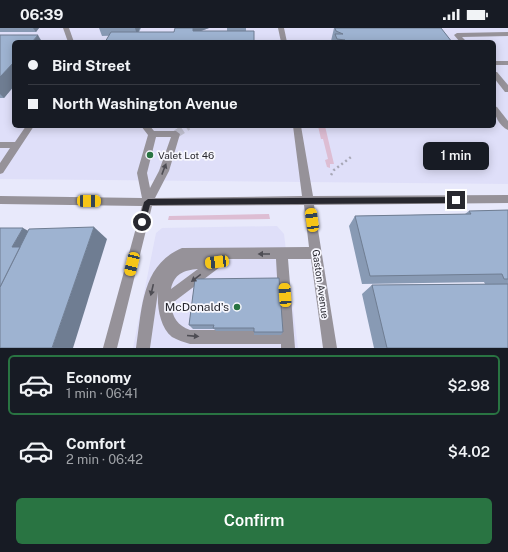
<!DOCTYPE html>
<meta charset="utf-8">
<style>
body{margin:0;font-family:"Public Sans",sans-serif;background:#242831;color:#f1f3f6;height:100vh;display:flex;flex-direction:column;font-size:15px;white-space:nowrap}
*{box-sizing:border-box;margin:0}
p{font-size:13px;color:#9ea1a6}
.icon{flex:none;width:22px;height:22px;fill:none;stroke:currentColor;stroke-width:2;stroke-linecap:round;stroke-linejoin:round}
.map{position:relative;height:320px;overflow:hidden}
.drawer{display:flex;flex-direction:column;background:#171b24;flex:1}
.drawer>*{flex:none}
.top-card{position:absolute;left:12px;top:12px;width:484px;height:88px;border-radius:6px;box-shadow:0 2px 10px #0003;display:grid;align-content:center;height:88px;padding:0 16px;background:#171b24}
.end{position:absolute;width:18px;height:18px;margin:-9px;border:5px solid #28282f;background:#fff;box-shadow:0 0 0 2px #fff}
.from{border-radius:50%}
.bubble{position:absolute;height:28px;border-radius:6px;background:#171b24;box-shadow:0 2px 10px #0003;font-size:13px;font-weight:600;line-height:28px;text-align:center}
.car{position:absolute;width:12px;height:24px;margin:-12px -6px;border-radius:5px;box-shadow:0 0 3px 1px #0007;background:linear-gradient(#f5c518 24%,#345 0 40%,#f5c518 0 76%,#345 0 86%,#f5c518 0)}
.top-card b{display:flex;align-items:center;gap:14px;height:38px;font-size:15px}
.top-card b+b{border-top:1px solid #363941}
.top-card i{width:10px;height:10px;background:#f1f3f6}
ul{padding:7px 0 0;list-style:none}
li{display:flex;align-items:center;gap:12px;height:60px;margin:0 8px 6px;padding:0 8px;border:2px solid transparent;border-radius:6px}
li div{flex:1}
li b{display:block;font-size:15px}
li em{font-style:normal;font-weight:600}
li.on{border-color:#297442}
li>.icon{width:36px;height:36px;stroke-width:1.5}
.button{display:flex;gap:8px;margin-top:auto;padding:8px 16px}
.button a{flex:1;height:46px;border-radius:6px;background:#297442;color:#fff;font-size:16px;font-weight:600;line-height:46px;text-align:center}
.status{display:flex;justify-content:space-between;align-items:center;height:28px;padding:0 20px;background:#171b24;direction:ltr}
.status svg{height:11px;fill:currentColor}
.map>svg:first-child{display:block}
</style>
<div class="status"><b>06:39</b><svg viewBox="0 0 49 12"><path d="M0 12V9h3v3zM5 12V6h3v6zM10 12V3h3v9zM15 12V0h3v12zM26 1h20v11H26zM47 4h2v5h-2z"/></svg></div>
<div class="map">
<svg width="508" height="320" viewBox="0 0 508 320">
<rect width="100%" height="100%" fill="#e8e9fb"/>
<g fill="#dfdff9" fill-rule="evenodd">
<path d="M0,0h508v156l-508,-5zM14,14h480v84h-480z"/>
<path d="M277,198l7,8 14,114h-165l23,-115 6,-5z"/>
</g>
<g fill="#ddbdd3">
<path d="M318,98h7l9,38h-4v4l-3,-1 -2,-7 3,-1 -5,-20h-2z"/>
<path d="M269,186l1,5 -102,1 1,-4z"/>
</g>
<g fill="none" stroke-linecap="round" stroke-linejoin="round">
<path stroke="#c2c2d2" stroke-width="8" stroke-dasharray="8 4" stroke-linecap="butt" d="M176,106l12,-8"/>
<path stroke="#a7a7b6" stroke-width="2.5" stroke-dasharray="2 3" stroke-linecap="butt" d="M331,147l3,-5 17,-13"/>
<g fill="#969299" fill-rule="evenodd">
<path d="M63,0h6l5,14h-6z"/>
<path d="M278,0h6l3,14h-6z"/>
<path d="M508,4v4l-46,1 5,5h-7l-6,-7 3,-2z"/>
<rect x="494" y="33" width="14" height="4"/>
<path d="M494,44h3l11,13v7h-3l-11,-14z"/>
<path d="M494,78l3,1 11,14v9c-9,-4 -14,-15 -14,-24z"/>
<path d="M26,98h8l-31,47 -3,1v-11l10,-15h-10v-6h15z"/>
<path d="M141,98h9l4,5h22l4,3 -11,37 -14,27 147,-2 -9,-70h8l12,70 195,-1v8l-194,2 23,143h-14l-12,-89h-23l7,89h-14v-4h-91c-6,-2 -13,-4 -18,-7 -12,-10 -15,-30 -14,-45l-8,56h-14c6,-38 5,-83 46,-100l127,-1 -5,-42 -152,1 -35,142h-14l39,-142 -142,-2v-8l142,2 -5,-25 11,-38zM156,109h15l-12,34 -9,17 -3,-15zM222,231h54l4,71h-90c-12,-4 -18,-13 -19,-26l49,-37 3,-5zM198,241l-27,20c3,-15 13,-19 27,-20z"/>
</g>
</g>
<g fill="#889ab4" fill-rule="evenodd">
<path d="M0,0h39l-3,4h-36z"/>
<path d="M99,0h147v3l-144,5zM141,0h34v1l-1,3h-35zM209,0h18v3h-26z"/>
<path d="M334,0h107l11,14h-121v-1z"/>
<path d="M0,7l14,7v44l-10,12h-4z"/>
<path d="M508,182v138h-134l-12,-54 10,-9 113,-1 -1,-2 -122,2 -13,-58 6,-10 110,-2 4,-3z"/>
<path d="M195,251l88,53 -2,3h-27v-4h-38l-2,-2h-21l-4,-4z"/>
</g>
<g fill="#6f7d92">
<path d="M33,0h6l-3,4z"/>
<path d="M135,0h5l-3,7z"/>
<path d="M193,0h16l-11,4 -5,-1z"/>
<path d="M38,7l4,7h-10z"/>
<path d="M14,34v24l-10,12 -4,-4v-17z"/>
<path d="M94,199l13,12 -34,109h-21z"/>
<path d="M23,200l9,5 -10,19 -10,-5z"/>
</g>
<g fill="#9eb3d1" stroke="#6f7d92">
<path d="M175,0h18v3h61v11h-149l6,-10h63z"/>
<path d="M335,0h106l11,14h-111l4,-2 -8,-1 -2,-5h8l-7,-3z"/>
<path d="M0,7h38l-6,7h-18v20l-14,15z"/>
<path d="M508,182v69h-4l-2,-5 -132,2 -15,-60 116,-2 -2,-3z"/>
<path d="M94,199l-42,121h-52v-61l29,-58z"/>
<path d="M0,200h23l-11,19h8l-20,40z"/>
<path d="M279,250l4,54h-29v-4h-41l1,-3h-25l6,-46z"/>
<path d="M508,256v64h-121l-15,-63z"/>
</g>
<defs><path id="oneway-solid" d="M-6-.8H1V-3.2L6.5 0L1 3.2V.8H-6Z"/></defs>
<g fill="#4e4d54">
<use href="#oneway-solid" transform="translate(164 141) rotate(-69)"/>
<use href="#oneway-solid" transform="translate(264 226) rotate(180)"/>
<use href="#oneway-solid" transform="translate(196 250) rotate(143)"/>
<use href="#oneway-solid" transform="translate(152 262) rotate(103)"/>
<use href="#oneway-solid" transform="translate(193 308) rotate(5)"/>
</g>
<path fill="#28282f" d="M456,169l3,3 -3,3 -306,2 -5,19h-5l-1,-2 5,-20 4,-3z"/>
<g fill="#297442" stroke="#f7f7fe" stroke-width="1.5">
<circle cx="150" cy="127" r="4"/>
<circle cx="237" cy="279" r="4"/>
</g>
<g text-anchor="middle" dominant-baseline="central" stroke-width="3.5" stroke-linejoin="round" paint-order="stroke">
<g font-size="10" fill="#28282f" stroke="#f7f7fe" text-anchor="start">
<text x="158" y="127">Valet Lot 46</text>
</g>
<g font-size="10" fill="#28282f" stroke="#f7f7fe">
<text transform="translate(321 256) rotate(82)">Gaston Avenue</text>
</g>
<g font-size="12" fill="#28282f" stroke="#f7f7fe" text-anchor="end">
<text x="229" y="279">McDonald's</text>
</g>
</g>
</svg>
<i class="end from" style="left:142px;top:194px"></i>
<i class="end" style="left:456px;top:172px"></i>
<div class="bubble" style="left:423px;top:114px;width:66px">1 min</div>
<i class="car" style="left:89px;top:173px;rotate:91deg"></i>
<i class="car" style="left:312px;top:192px;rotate:352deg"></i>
<i class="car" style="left:217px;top:234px;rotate:263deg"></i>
<i class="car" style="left:132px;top:236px;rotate:194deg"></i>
<i class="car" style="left:285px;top:267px;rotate:356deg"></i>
<div class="top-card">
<b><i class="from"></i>Bird Street</b>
<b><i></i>North Washington Avenue</b>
</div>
</div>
<section class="drawer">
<ul>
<li class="on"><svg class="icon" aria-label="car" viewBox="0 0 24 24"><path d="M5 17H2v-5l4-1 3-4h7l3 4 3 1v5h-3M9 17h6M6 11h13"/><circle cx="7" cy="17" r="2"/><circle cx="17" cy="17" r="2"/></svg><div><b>Economy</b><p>1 min · 06:41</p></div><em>$2.98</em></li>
<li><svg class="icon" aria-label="car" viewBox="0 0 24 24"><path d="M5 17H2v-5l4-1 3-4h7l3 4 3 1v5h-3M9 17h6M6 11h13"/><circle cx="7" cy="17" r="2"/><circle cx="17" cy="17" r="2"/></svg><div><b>Comfort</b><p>2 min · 06:42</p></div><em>$4.02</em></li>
</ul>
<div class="button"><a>Confirm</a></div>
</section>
